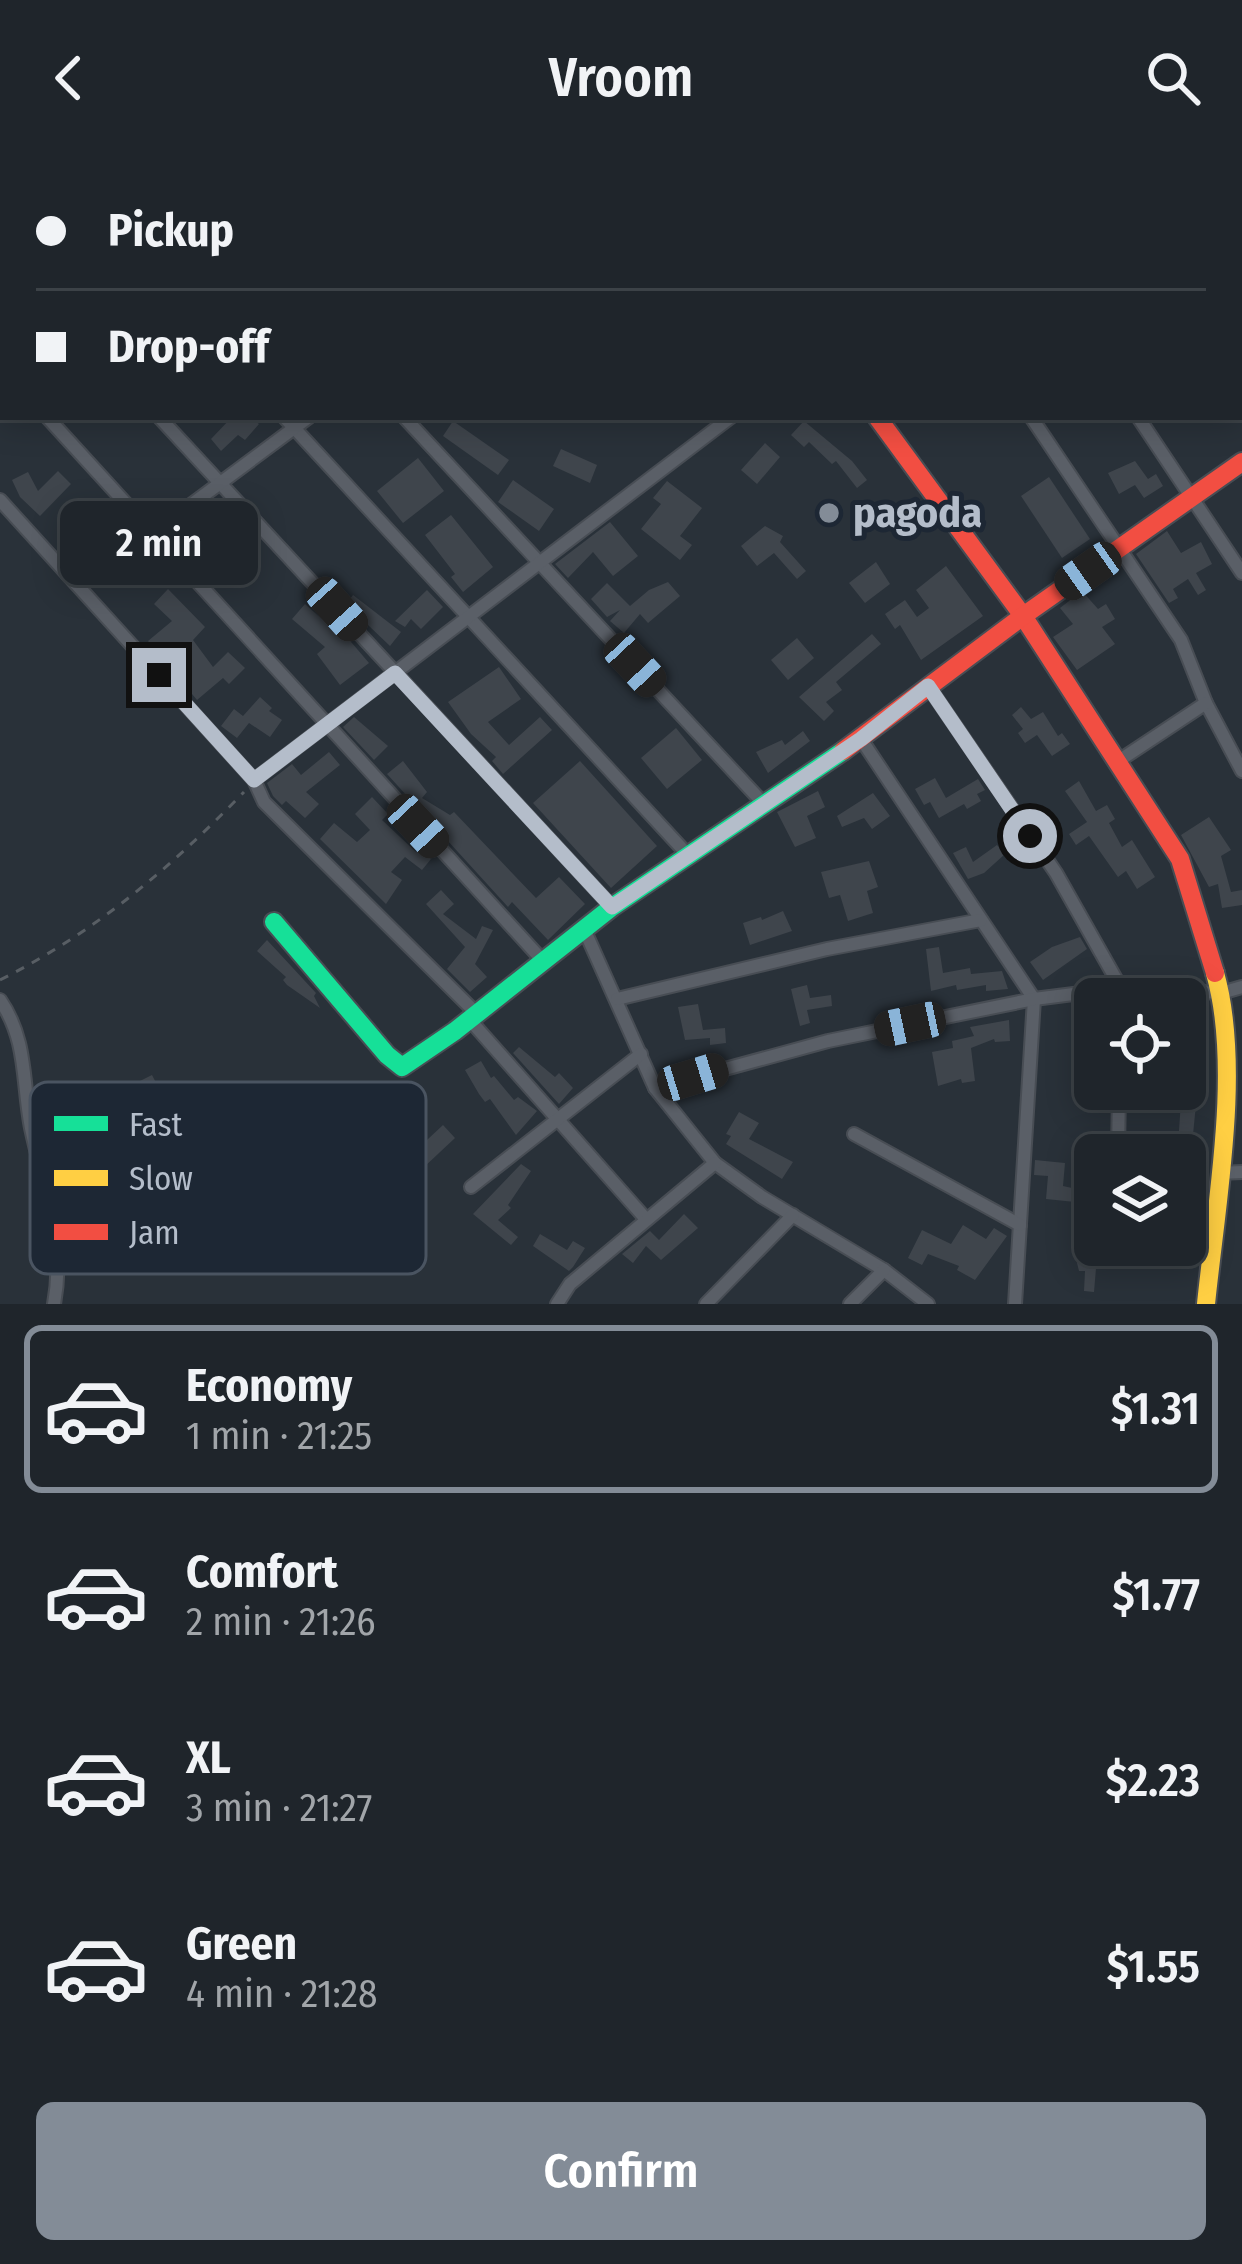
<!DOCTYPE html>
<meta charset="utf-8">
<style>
body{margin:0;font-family:"Fira Sans Condensed",sans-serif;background:#2c3137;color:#f1f3f6;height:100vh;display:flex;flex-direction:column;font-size:45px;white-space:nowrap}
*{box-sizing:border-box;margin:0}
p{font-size:39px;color:#a1a5a9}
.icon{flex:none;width:66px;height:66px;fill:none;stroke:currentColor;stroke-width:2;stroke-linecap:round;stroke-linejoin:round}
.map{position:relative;height:1148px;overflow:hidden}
.details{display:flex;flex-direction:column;background:#1f252b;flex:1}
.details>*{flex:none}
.guide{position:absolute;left:0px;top:0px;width:1242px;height:264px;box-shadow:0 6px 30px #0003,0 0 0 3px #3c4247;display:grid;align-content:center;height:264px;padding:0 36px;background:#1f252b}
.fabs{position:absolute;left:1074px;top:822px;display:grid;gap:24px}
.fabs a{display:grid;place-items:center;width:132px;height:132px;border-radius:18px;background:#1f252b;box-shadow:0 6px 30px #0003,0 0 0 3px #3c4247;font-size:60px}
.end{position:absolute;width:54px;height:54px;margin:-27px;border:15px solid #b4bdca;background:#111;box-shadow:0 0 0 6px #111}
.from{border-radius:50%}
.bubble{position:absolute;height:84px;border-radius:18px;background:#1f252b;box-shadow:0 6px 30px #0003,0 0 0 3px #3c4247;font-size:39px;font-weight:600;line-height:84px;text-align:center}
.car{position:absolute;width:36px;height:72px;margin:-36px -18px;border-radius:15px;box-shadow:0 0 9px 3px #0007;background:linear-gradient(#222 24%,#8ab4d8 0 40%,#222 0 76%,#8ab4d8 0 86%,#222 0)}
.guide b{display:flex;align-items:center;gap:42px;height:114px;font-size:45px}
.guide b+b{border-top:3px solid #3c4247}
.guide i{width:30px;height:30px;background:#f1f3f6}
ul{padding:21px 0 0;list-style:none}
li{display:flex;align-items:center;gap:36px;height:168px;margin:0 24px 18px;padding:0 12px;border:6px solid transparent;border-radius:18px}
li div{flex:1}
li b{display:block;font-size:45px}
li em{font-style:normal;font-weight:600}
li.selected{border-color:#838c97}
li>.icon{width:108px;height:108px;stroke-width:1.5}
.button{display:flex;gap:24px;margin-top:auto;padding:24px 36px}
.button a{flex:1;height:138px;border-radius:18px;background:#838c97;color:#fff;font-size:48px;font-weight:600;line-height:138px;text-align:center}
header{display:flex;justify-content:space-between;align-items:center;height:156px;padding:0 36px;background:#1f252b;font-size:54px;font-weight:600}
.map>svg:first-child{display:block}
</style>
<header><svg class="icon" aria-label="back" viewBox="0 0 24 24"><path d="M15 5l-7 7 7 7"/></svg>Vroom<svg class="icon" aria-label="search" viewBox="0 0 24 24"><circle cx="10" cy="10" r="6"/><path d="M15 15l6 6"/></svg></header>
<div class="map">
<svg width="1242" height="1148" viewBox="0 0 1242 1148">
<rect width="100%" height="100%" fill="#293139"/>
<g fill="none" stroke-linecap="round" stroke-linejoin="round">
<g stroke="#374c64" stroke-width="3">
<path d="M129,0l1,3"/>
<path d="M0,102l3,-3"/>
</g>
</g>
<g fill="#3f454c">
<path d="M232,261h18l9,7 -14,16 -7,-5 -17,16 -10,-12z"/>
<path d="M453,265l56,39 -11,15 -55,-39z"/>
<path d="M804,265l48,40 15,19 -10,8 -21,-27 -4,3 -23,-22 -5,5 -13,-12z"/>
<path d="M765,287l15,14 -23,27 -16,-14z"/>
<path d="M561,293l36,16 -7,18 -37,-17z"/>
<path d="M418,302l26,33 -41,32 -26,-32z"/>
<path d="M1135,305l13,18 8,-5 7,12 -19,12 -9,-13 -16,9 -11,-21z"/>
<path d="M58,315l13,13 -31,32 -20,-19 -8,-17 16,-8 10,19z"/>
<path d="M1049,321l41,62 -28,19 -41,-62z"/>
<path d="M513,324l41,29 -15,22 -41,-29z"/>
<path d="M667,325l35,27 -22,28 12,9 -12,15 -39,-31 20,-25 -8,-6z"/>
<path d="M451,359l42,52 -30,25 -12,-15 4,-3 -30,-39z"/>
<path d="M610,366l28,34 -25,20 -20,-24 -25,26 -13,-14z"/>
<path d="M765,370l18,10 -3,6 26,29 -9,8 -23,-26 -17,13 -16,-20z"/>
<path d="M1167,375l14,22 20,-11 11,22 -16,9 10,17 -8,5 -10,-16 -15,10 5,9 -9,5 -33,-49z"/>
<path d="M876,406l14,22 -25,19 -16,-20z"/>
<path d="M946,410l37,50 -62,44 -21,-35 -5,4 -10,-15 20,-14 12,17 12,-9 -13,-18z"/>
<path d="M668,426l12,14 -32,27 -8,-9 -16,19 -14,-12 10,-11 -13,7 -16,-18 16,-16 23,23 19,-16z"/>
<path d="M168,433l37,38 -12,13 20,27 15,-15 17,16 -16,16 -6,-6 -26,22 -49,-59 24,-20 -18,-17z"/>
<path d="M427,434l16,17 -22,22 -10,-10 -6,8 -10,-6z"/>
<path d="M1082,435l16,18 8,-5 9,15 -13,8 13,17 -38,26 -24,-33 20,-13 -13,-16z"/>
<path d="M353,439l48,37 -11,14 -44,-42z"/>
<path d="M305,448l26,23 3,-5 35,41 -29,22 -23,-31 8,-7 -33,-28z"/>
<path d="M872,478l9,10 -45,38 6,8 -16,12 8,9 -10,10 -25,-24z"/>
<path d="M797,482l17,20 -26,22 -17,-20z"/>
<path d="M499,511l22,32 -33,23 21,23 31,-28 12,13 -49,44 -11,-13 4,-4 -25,-23 -23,-32z"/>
<path d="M260,541l12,11 -3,3 13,9 -12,17 -21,-14 -12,15 -16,-12 13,-17 9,7z"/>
<path d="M1021,551l10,12 12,-7 15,24 4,-3 8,11 -18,12 -15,-21 -12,8 -7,-10 5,-4 -11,-14z"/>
<path d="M354,561l34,29 -14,14 -31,-33z"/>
<path d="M676,572l26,32 -35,29 -26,-31z"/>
<path d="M803,575l7,10 -42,32 -12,-21 26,-12 3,5z"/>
<path d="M329,596l11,13 -34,27 13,12 -14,14 -19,-17 -4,4 -9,-9 -6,-13 25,-19 9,11z"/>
<path d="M403,605l24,31 -5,6 28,17 4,-3 82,86 23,-21 26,27 -37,36 -36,-38 -4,5 -121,-133z"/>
<path d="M580,605l77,85 -46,42 -78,-85z"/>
<path d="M935,622l11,20 32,-19 7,11 -8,4 4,7 -14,8 -3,-5 -25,14 -9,-16 -6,3 -9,-16z"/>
<path d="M1079,625l17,30 11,-6 8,14 -6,4 13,24 10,-7 23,37 -18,12 -11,-18 -8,6 -29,-41 -13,9 -7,-11 18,-12 -22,-31z"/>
<path d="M818,635l7,16 -18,9 9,22 -21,9 -18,-35z"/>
<path d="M873,637l17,23 -18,13 -8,-11 -22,9 -5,-11z"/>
<path d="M372,641l16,17 -6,6 34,32 2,-3 13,10 -9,11 -17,-13 -14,15 11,8 -16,24 -66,-65 14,-16 23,19 13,-12 -15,-16z"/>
<path d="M1209,661l22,33 -10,6 10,36 11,-2v15l-20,3 -4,-24 -9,3 -28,-52z"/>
<path d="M997,689l8,9 -21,19 -16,6 -15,-26 13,-6 7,15z"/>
<path d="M869,705l9,26 -11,4 6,22 -25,8 -8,-26 -11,3 -8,-26z"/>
<path d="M441,734l13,14 -11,10 33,25 6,-13 11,4 -18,34 12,13 -17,15 -23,-23 18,-22 -39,-43z"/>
<path d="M783,755l9,20 -42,14 -7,-22 18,-6 1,3z"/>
<path d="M1080,781l7,12 -44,31 -13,-18 22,-15z"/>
<path d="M267,784l49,53 -2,3 6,12 -33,-23 -4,-5 3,-3 -29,-26z"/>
<path d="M939,791l4,26 27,-5 1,6 31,-3 6,18 -22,2v-6l-29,5 -1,-5 -25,6 -5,-42z"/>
<path d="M807,829l3,13 21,-3 1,11 -25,4 3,13 -10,3 -9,-37z"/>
<path d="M698,848l5,26 22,-2 1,15 -16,2v-7l-25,2 -7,-33z"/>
<path d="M1009,864l1,21 -15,1 -1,-3 -23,9 4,33 -13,2 -1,-4 -23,7 -6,-34 21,-4 -1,-7 22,-5 -4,-9z"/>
<path d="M519,891l36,30 4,-4 14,15 -14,16 -46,-51z"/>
<path d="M481,905l10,17 3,-2 20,24 4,-3 19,14 -21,24 -26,-36 -5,3 -6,-8 -14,-24z"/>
<path d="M152,919l17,33 -112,57 -12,-24 -3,-11 4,-2 -9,-29 12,-5 9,28z"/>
<path d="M1170,933h21v5h6l-5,51h-14l3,-44 -12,-1z"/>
<path d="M739,956l20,11 -10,16 44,23 -11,17 -56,-35 5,-8 -5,-2z"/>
<path d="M443,969l12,13 -32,30 -12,-13z"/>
<path d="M1035,1004l30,3 -2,23 32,7 -5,46 8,6 -4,47 -10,-1 1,-20h-6l-2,-8 5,-35 -6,-1 2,-17 -4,-1 1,-7 -29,-3 2,-23 -14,-1z"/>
<path d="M521,1008l10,7 -23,34 3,3 -13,12 20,17 -7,8 -38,-31z"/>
<path d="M684,1058l14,14 -37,32 -15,-14 -13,17 -11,-9 28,-23 9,9z"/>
<path d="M963,1069l23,14 8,-11 13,8 -32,44 -18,-10 2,-4 -31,-12 -6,11 -14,-7 14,-28 29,14z"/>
<path d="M540,1078l27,16 6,-9 12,7 -12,19 -4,4 -36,-25z"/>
</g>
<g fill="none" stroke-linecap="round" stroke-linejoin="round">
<g stroke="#484d54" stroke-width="16">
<g id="street">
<path d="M636,0l2,3"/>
<path d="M744,0l2,3"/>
<path d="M851,0l2,3"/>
<path d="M963,0l2,3"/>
<path d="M1182,0l2,3"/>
<path d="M32,3l4,-3"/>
<path d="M785,3l4,-3"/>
<path d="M1239,3l3,-2"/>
<path d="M0,34l3,-9"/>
<path d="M0,46l3,10"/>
<path d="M1239,87l3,4"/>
<path d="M0,209l3,4"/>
<path d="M1239,251l3,4"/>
<path d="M47,261l496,544"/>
<path d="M159,261l453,490"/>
<path d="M284,261l403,437"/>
<path d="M404,261l359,386"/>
<path d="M1031,261l150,223 25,63 36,68"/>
<path d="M1138,261l104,156"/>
<path d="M0,344l254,280 10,22 213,212"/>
<path d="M153,377l156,-116"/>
<path d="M928,530l128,187 65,115 -1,11"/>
<path d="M861,583l173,260 -19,305"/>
<path d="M1117,606l89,-59"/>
<path d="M254,624l477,-363"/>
<path d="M584,773l71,159 60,75 47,34 122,73 44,34"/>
<path d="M617,843l210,-50 154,-29"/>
<path d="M0,844c28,41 22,82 31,128 13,61 35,112 23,176"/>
<path d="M469,863l176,199"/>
<path d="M655,932l173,-47 206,-42 87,-11 100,5 21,-6"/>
<path d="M854,978l166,91"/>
<path d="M1118,999l1,-66"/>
<path d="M1219,1017l23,-1"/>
<path d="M471,1031l170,-133"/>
<path d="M557,1148l13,-20 145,-121"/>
<path d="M706,1148l87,-89"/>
<path d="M850,1148l34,-34"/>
</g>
</g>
<g stroke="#484d54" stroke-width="22">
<g id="fast">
<path d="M547,0l5,3"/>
<path d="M274,766l113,133 15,12 53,-36 157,-124 231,-156"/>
</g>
</g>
<g stroke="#484d54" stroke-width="22">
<path id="slow" d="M1206,1148c10,-99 36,-236 9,-331"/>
</g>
<g stroke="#484d54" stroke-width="22">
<g id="jam">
<path d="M877,261l146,199 157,243 35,114"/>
<path d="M843,595l180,-135 219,-154"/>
</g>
</g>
<path stroke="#585e64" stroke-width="3" stroke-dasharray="9 9" stroke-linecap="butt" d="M0,824c97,-49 169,-111 244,-188"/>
<use href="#street" stroke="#5a5f67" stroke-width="12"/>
<use href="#fast" stroke="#16e098" stroke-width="18"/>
<use href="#slow" stroke="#ffcf43" stroke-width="18"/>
<use href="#jam" stroke="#f24e42" stroke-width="18"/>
</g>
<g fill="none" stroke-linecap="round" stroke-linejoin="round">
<path stroke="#b4bdca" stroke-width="15" d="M159,519l95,105 141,-107 217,234 249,-168 67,-53 102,150"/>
</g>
<circle fill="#838c97" stroke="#1d2734" stroke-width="4.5" cx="829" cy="357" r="12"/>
<g text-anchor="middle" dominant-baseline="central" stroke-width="10" stroke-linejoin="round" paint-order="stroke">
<g font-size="42" font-weight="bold" fill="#b4bdca" stroke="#1d2734" text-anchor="start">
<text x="853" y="357">pagoda</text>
</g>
</g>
<rect x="30" y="926" width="396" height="192" rx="18" fill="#1d2734" stroke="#4a5461" stroke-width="3"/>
<rect x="54" y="960" width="54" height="15" fill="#16e098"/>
<rect x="54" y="1014" width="54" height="16" fill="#ffcf43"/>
<rect x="54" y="1068" width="54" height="16" fill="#f24e42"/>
<g font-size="33" fill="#b4bdca">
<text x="129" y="980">Fast</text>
<text x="129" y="1034">Slow</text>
<text x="129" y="1088">Jam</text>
</g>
</svg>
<div class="fabs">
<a><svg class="icon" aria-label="locate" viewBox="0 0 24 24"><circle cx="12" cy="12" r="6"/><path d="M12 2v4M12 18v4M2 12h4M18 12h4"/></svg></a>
<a><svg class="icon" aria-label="layers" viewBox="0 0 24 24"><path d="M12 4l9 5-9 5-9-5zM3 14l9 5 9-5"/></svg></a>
</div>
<i class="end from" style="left:1030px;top:680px"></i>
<i class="end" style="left:159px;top:519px"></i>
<div class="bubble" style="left:60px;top:345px;width:198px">2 min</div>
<i class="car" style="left:1088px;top:415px;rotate:235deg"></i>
<i class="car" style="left:337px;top:453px;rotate:138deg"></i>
<i class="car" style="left:635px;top:509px;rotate:137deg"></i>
<i class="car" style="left:418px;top:670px;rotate:137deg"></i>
<i class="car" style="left:910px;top:868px;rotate:258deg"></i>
<i class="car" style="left:693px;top:921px;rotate:73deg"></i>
<div class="guide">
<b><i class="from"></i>Pickup</b>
<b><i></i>Drop-off</b>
</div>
</div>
<section class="details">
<ul>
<li class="selected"><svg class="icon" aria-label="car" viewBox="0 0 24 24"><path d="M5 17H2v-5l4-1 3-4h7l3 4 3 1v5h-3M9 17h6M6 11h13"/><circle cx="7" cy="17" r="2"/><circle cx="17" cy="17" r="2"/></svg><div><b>Economy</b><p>1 min · 21:25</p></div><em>$1.31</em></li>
<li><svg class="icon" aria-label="car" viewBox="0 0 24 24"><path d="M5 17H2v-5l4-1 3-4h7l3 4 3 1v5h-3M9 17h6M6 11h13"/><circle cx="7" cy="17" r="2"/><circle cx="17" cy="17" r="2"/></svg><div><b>Comfort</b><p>2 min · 21:26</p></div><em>$1.77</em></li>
<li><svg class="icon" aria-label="car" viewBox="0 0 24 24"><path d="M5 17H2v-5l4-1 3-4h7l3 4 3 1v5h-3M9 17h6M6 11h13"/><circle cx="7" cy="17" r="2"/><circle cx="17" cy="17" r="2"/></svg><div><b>XL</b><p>3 min · 21:27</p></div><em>$2.23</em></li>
<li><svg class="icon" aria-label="car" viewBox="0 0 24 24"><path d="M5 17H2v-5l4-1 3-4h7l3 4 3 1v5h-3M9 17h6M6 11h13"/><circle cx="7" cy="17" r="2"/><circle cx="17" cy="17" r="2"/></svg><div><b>Green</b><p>4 min · 21:28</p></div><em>$1.55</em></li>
</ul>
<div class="button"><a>Confirm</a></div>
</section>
